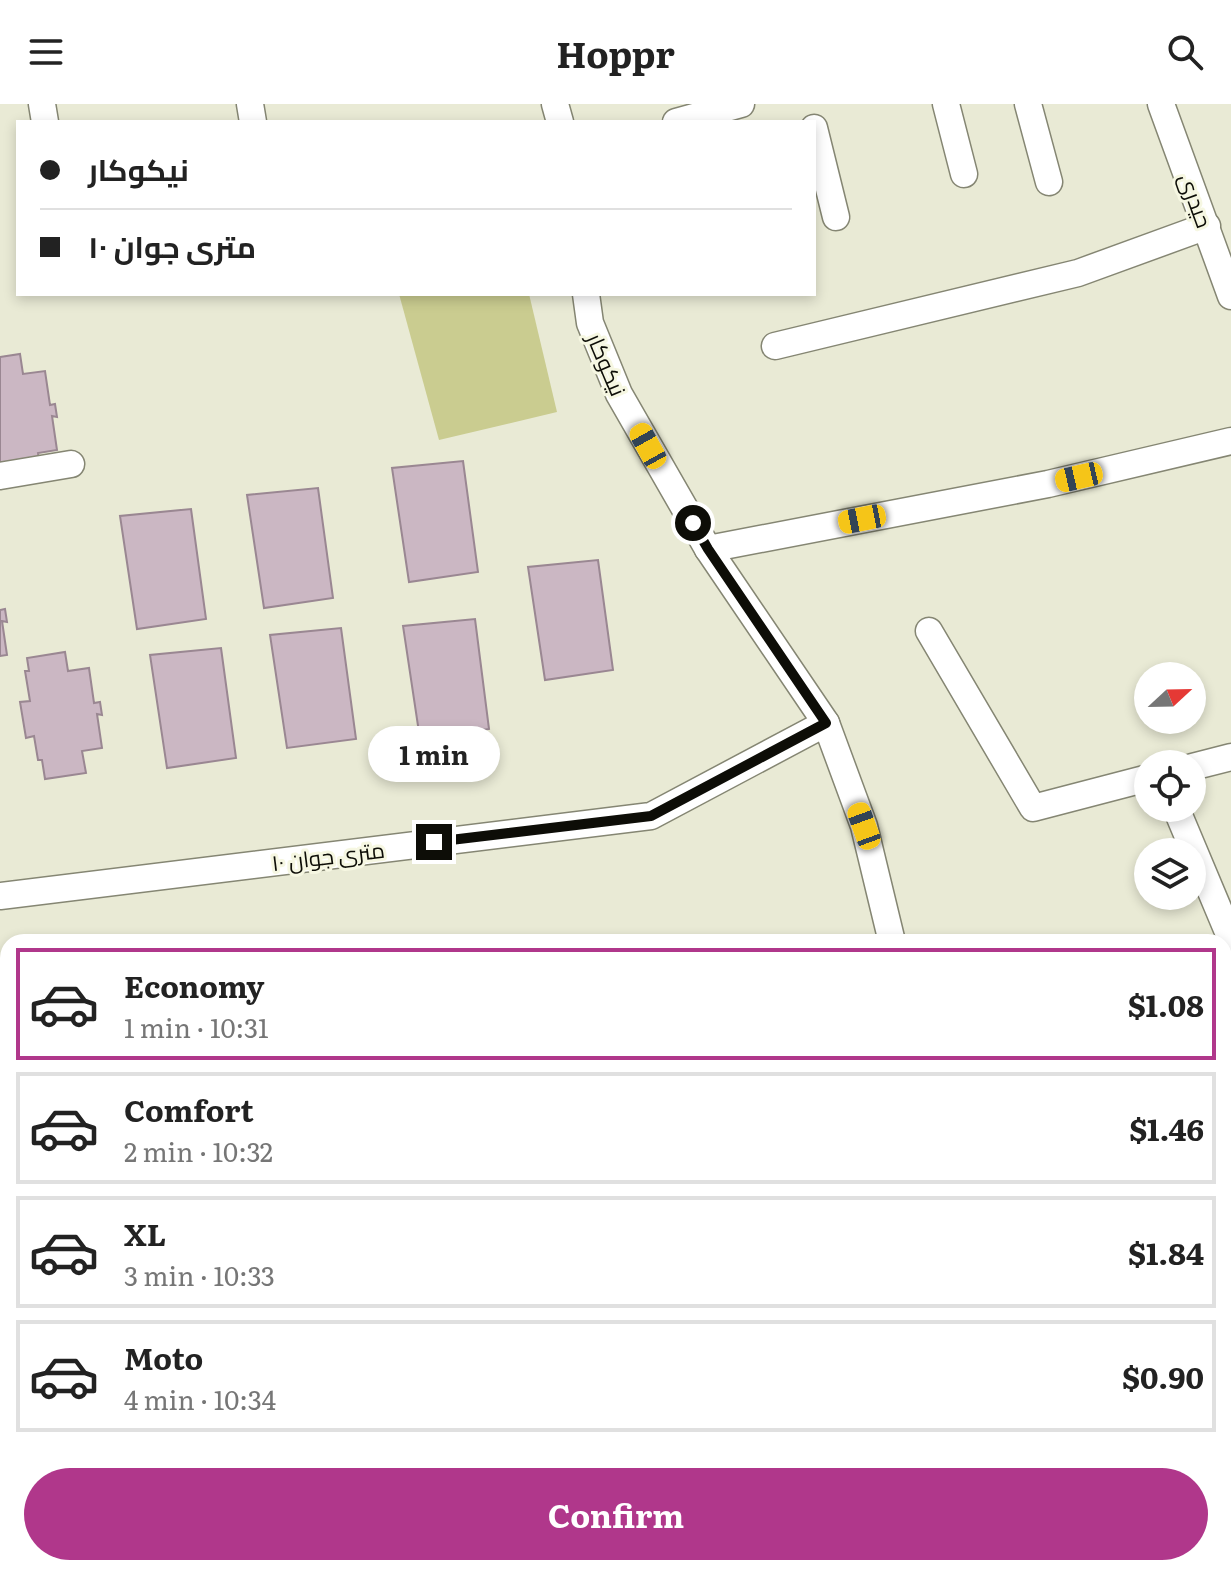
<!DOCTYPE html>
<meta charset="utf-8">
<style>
body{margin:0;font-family:Literata,Cairo,serif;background:#f6f6f6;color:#222;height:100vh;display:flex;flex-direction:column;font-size:30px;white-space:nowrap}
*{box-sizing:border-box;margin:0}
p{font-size:26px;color:#767676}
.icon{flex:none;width:44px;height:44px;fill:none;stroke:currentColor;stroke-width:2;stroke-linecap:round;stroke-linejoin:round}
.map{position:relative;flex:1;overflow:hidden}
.details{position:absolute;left:0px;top:830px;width:1232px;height:642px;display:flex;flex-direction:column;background:#fff;border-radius:24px 24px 0 0;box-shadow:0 4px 12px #0003}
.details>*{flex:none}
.banner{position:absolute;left:16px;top:16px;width:800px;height:176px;border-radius:0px;box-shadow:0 4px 12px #0003;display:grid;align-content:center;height:176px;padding:0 24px;background:#fff}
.needle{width:52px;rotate:68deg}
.buttons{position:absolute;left:1134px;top:558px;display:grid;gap:16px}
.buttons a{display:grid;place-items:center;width:72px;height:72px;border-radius:50%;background:#fff;box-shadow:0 4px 12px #0003;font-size:40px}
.end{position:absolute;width:36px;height:36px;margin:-18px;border:10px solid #0d0d07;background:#fff;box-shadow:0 0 0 4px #fff}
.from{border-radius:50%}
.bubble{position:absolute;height:56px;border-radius:28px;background:#fff;box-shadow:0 4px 12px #0003;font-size:26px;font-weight:700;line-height:56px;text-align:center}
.car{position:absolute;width:24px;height:48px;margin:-24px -12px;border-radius:10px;box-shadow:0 0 6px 2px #0007;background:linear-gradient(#f5c518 24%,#345 0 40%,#f5c518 0 76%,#345 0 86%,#f5c518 0)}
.banner b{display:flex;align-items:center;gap:28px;height:76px;font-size:30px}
.banner b+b{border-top:2px solid #e0e0e0}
.banner i{width:20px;height:20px;background:#222}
ul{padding:14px 0 0;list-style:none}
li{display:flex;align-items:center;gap:24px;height:112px;margin:0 16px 12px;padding:0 8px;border:4px solid #e0e0e0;border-radius:0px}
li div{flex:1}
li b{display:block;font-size:30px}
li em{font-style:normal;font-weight:700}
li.active{border-color:#b0378b}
li>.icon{width:72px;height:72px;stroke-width:1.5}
.button{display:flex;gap:16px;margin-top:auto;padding:16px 24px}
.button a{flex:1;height:92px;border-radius:48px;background:#b0378b;color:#fff;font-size:32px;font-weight:700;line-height:92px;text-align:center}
header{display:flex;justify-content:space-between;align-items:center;height:104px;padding:0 24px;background:#fff;font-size:36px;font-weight:700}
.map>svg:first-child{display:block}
</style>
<header><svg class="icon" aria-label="menu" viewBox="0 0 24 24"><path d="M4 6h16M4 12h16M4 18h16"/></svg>Hoppr<svg class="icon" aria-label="search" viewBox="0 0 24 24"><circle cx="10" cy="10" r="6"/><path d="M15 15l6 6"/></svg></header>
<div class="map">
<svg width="1231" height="1471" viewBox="0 0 1231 1471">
<rect width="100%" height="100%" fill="#e9ead5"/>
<path fill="#cacc90" d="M399,190h130l28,118 -118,28z"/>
<g fill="#cbb7c3" stroke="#9a8792" stroke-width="2">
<path d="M20,250l3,20 22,-3 5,34 5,-1 2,13 -5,-1 5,34 -19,3 3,21 -41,7v-124z"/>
<path d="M463,357l15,111 -69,10 -17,-114z"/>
<path d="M318,384l15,110 -69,10 -17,-113z"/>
<path d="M191,405l15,110 -69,10 -17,-113z"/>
<path d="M598,456l15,110 -68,10 -17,-113z"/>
<path d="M5,505l2,13 -5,-1 5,34 -7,1v-46z"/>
<path d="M475,515l14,110 -69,10 -17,-113z"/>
<path d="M341,524l15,111 -69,9 -17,-113z"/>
<path d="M221,544l15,110 -69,10 -17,-113z"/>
<path d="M65,548l3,19 21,-3 5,35 6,-1 2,13 -5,-1 5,34 -20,3 4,22 -41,6 -3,-19h-4l-4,-24 -8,2 -6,-36 10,-1 -5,-30h4l-2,-13z"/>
<path d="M1231,1264v66l-4,2 -3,-9v-56z"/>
<path d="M8,1321v76l-8,1v-76z"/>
<path d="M835,1464h93l3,7h-93z"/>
<path d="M1027,1464h94l1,1 -18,6h-75z"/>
</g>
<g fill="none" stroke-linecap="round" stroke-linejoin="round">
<g stroke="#858673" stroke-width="29">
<g id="street">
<path d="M42,0l3,18"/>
<path d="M250,0l3,18"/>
<path d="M555,0l5,18"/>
<path d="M946,0l18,70"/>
<path d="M1028,0l21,78"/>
<path d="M1161,0l70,192"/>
<path d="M676,18l65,-18"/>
<path d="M814,24l22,89"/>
<path d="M586,190l4,29 29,71 89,155 118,174 38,103 28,116"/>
<path d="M775,242l303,-73 129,-47"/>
<path d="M0,372l71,-12"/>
<path d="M708,445l340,-65 183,-43"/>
<path d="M929,527l104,177 115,-30"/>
<path d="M1192,663l39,-10"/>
<path d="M1176,704l55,131"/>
<path d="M0,792l651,-80 175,-93"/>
<path d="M0,1046l8,-2"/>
<path d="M1224,1231l7,-2"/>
<path d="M0,1304l8,-1"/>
<path d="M808,1464l1,7"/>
<path d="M973,1464l2,7"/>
</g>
</g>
<use href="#street" stroke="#fff" stroke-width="26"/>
</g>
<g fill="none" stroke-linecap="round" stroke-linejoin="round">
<path stroke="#0d0d07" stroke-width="10" d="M434,738l217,-26 175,-93 -118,-174 -15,-26"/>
</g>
<g text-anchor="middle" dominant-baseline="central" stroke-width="6" stroke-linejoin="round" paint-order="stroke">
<g font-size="22" fill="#0d0d07" stroke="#f6f7e2">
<text transform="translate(1197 96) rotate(70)">حیدری</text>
<text transform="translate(608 260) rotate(67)">نیکوکار</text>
<text transform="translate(328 751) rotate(-7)">۱۰ متری جوان</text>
</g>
</g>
</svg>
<div class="buttons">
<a><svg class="needle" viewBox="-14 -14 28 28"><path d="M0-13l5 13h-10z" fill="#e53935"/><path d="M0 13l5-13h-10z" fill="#767676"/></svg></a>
<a><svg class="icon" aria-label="locate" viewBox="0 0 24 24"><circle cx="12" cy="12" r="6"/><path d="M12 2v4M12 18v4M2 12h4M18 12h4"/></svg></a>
<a><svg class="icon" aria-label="layers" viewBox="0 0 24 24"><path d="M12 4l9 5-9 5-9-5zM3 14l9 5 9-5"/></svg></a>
</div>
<i class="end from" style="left:693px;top:419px"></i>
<i class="end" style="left:434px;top:738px"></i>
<div class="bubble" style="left:368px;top:622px;width:132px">1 min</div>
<i class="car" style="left:648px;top:342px;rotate:331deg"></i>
<i class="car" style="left:1079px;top:373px;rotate:257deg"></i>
<i class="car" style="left:862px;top:415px;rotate:259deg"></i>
<i class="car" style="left:864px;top:722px;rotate:340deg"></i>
<div class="banner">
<b><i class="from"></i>نیکوکار</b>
<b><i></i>۱۰ متری جوان</b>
</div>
<section class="details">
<ul>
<li class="active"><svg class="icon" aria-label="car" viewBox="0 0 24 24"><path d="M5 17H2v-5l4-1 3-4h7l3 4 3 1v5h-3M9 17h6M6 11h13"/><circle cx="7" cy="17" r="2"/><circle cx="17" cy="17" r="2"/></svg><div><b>Economy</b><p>1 min · 10:31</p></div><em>$1.08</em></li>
<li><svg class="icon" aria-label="car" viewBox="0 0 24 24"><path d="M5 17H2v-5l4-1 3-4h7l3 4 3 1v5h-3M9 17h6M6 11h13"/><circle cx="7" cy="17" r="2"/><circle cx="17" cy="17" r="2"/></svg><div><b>Comfort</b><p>2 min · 10:32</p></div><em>$1.46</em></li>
<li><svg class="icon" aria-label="car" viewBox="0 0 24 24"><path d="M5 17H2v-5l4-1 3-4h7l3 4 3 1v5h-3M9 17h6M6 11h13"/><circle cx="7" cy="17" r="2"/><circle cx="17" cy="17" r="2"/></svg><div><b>XL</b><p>3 min · 10:33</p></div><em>$1.84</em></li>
<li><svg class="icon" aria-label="car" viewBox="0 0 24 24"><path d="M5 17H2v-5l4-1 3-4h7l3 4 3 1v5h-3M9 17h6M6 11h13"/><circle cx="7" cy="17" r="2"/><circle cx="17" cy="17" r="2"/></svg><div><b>Moto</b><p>4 min · 10:34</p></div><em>$0.90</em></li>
</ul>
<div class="button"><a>Confirm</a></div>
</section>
</div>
